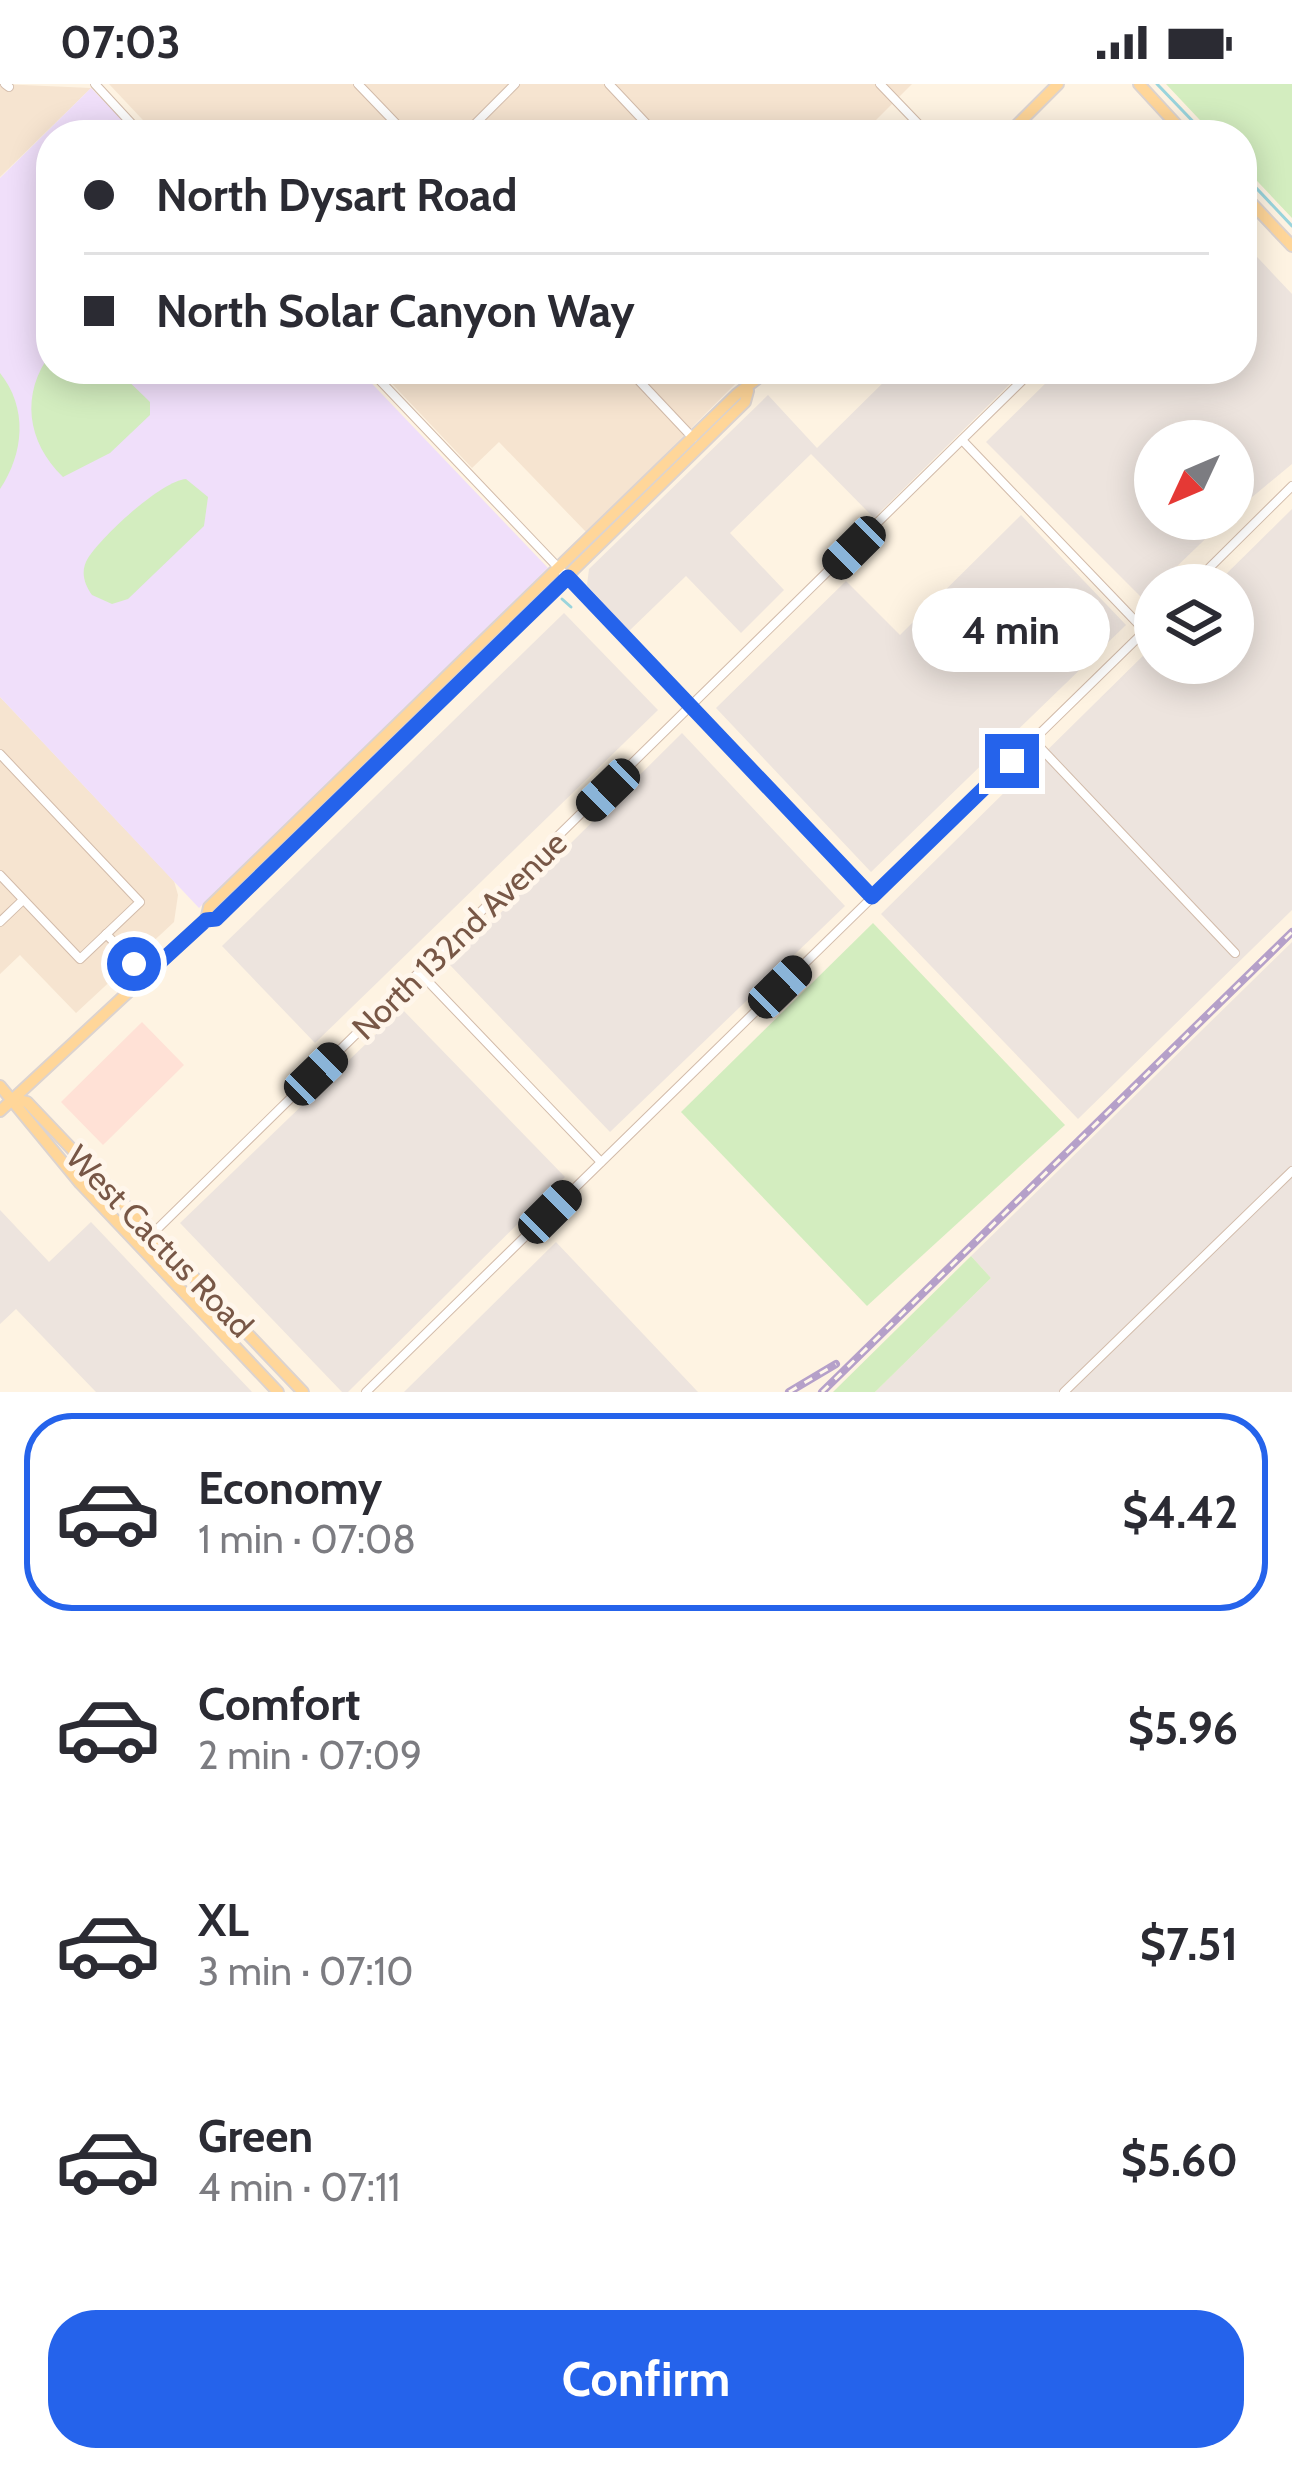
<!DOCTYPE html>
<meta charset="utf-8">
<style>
body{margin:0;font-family:Cabin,sans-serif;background:#f2f2f3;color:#2b2b33;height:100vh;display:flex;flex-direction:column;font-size:45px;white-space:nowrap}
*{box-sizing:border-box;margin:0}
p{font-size:39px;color:#7c7c81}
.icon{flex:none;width:66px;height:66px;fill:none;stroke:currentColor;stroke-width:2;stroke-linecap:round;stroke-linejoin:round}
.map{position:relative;height:1308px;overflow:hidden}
.panel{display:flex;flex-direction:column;background:#fff;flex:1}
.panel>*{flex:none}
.hud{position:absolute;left:36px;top:36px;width:1221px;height:264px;border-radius:48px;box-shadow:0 6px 30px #0003;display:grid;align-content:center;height:264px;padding:0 48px;background:#fff}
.needle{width:78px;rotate:226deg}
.tools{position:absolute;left:1134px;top:336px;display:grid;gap:24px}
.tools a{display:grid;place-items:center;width:120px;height:120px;border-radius:50%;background:#fff;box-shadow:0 6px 30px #0003;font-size:60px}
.end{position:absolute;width:54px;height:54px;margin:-27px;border:15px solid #2563eb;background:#fff;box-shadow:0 0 0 6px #fff}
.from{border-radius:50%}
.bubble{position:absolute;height:84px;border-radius:42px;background:#fff;box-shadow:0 6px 30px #0003;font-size:39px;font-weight:700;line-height:84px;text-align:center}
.car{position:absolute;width:36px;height:72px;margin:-36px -18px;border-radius:15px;box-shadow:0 0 9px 3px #0007;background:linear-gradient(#222 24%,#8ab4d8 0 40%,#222 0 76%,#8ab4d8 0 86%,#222 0)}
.hud b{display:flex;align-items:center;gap:42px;height:114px;font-size:45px}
.hud b+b{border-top:3px solid #e1e1e2}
.hud i{width:30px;height:30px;background:#2b2b33}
ul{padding:21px 0 0;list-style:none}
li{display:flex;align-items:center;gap:36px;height:198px;margin:0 24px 18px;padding:0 24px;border:6px solid transparent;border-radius:48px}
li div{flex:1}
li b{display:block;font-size:45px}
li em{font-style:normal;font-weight:700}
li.on{border-color:#2563eb}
li>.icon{width:108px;height:108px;stroke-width:1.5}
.cta{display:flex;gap:24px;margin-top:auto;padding:24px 48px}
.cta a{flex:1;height:138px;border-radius:48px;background:#2563eb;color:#fff;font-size:48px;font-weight:700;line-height:138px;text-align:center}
.status{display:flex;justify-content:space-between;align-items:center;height:84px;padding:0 60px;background:#fff;direction:ltr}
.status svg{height:33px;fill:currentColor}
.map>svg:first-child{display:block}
</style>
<div class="status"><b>07:03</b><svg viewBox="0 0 49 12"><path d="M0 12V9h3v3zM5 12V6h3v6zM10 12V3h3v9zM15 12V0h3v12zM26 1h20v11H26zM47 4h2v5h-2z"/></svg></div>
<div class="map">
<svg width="1292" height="1308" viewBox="0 0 1292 1308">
<rect width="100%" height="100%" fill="#fef3e2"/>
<g fill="#f6e4d0">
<path d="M0,0l91,4 -91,89z"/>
<path d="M109,0h803l-51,51h-704z"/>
<path d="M378,285h372l-163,164 -88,-91 -27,26z"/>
<path d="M0,613l174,184 4,14 -4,27 -98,91 -56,-58 -20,19z"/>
</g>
<path fill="#ffe1d6" d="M142,938l42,43 -81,80 -42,-43z"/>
<g fill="#ede4de">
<path d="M1242,157l50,53v170l-59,49v-72h-78v78h71l-83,80 -157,-157 74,-73h182z"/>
<path d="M897,285h128l-151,149 -63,-64 -81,79 54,57 -43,43 -55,-57 -57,55 -42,-46 2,-16 179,-174 49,53z"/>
<path d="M1292,425v401l-214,209 -197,-205 274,-270v19h78v-78h-18z"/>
<path d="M1021,431l105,110 -255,247 -155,-164 130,-127 54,54z"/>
<path d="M564,529l94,97 -343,333 -93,-97z"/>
<path d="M682,649l163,173 -235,226 -161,-168z"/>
<path d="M1292,858v450h-417l116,-114 -20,-22z"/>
<path d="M402,925l163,168 -217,215h-6l-162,-169z"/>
<path d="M0,1126l49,52 42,-40 161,170h-156l-80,-83 -16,15z"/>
<path d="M556,1158l142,150h-294z"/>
</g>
<path fill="#f0dffa" d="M91,4l46,47h-86v234h307l190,199 -349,340 -199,-211v-519z"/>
<g fill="#d3edbf">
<path d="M1166,0h126v134l-50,-53v-30h-28z"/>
<path d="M51,269v16h65l34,33v13l-40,38 -47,24c-36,-35 -43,-83 -12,-124z"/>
<path d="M0,289c28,35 24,80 0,116z"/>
<path d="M186,395l22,18 -4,29 -76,73 -16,5 -20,-9c-8,-11 -12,-24 -4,-37 14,-22 73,-77 98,-79z"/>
<path d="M873,839l192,202 -198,181 -186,-194z"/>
<path d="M971,1172l20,22 -116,114h-42z"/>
</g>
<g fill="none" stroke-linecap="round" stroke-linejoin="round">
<g stroke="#9ad4dc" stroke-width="3">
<path d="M1157,0l49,51"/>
<path d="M1242,89l50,53"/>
<path d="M562,515l9,8"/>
</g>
<g stroke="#d2bbaa" stroke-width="10">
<g id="minor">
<path d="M5,0l4,3"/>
<path d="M95,0l47,51"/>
<path d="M358,0l49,51"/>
<path d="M609,0l48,51"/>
<path d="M880,0l49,51"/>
<path d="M464,51l51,-51"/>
<path d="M369,285l503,528"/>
<path d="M628,285l65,69"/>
<path d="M962,356l183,191"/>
<path d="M1192,501l100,-99"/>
<path d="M1033,656l202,213"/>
<path d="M0,670l140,148 -60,57 -80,-84"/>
<path d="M0,838l23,-22"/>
<path d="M106,850l40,41"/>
<path d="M420,889l181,189"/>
<path d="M140,1162l894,-877"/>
<path d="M366,1308l789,-771"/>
<path d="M1064,1308l228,-221"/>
</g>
</g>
<g stroke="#dcd3cf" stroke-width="14">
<g id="major">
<path d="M1139,0l47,51"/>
<path d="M1007,51l51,-51"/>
<path d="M1242,109l50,53"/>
<path d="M206,836l3,-13 31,-30 497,-483 33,-25"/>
<path d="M0,1002l80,97 198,209"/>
<path d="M13,1015l14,3 276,290"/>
<path d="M0,1027l206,-191 10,-1 27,-26 502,-491 3,-11"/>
</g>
</g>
<use href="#minor" stroke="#fff" stroke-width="8"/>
<use href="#major" stroke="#ffd699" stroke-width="10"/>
<g stroke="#b5a0c9" stroke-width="8">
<g id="rail">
<path d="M789,1308l47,-28"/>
<path d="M822,1308l470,-460"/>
</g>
</g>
<use href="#rail" stroke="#fff6eb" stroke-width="3" stroke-dasharray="9" stroke-linecap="butt"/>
</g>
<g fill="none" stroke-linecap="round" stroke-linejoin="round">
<path stroke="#2563eb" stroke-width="15" d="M134,880l12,11 60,-55 10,-1 352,-342 304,320 140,-136"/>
</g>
<g text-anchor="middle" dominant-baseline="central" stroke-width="10" stroke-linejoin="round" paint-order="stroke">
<g font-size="33" fill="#785746" stroke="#fff6eb">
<text transform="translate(459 851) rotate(-44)">North 132nd Avenue</text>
<text transform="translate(160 1157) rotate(46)">West Cactus Road</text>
</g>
</g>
</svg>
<div class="tools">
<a><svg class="needle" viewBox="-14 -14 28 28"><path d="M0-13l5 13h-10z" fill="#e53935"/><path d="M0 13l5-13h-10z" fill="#7c7c81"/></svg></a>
<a><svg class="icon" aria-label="layers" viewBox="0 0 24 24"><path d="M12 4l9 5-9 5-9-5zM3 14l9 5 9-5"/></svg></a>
</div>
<i class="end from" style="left:134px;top:880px"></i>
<i class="end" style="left:1012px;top:677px"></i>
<div class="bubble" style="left:912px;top:504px;width:198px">4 min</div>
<i class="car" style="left:854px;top:464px;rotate:225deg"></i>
<i class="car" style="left:608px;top:706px;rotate:226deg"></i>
<i class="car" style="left:780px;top:903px;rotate:46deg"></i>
<i class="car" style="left:316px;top:990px;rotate:46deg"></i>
<i class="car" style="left:550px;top:1128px;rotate:45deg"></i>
<div class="hud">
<b><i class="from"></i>North Dysart Road</b>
<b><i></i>North Solar Canyon Way</b>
</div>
</div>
<section class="panel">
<ul>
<li class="on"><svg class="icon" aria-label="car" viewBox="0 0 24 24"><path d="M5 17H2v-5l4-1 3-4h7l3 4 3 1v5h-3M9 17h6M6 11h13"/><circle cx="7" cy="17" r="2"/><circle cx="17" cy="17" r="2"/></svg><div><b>Economy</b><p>1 min · 07:08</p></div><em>$4.42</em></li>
<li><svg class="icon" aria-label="car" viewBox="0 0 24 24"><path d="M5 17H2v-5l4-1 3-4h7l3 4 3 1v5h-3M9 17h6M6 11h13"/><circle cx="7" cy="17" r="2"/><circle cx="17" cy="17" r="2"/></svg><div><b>Comfort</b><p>2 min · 07:09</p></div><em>$5.96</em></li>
<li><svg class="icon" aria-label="car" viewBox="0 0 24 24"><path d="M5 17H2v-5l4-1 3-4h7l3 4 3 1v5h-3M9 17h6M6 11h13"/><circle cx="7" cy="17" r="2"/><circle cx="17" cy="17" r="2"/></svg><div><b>XL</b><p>3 min · 07:10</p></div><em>$7.51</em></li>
<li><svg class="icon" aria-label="car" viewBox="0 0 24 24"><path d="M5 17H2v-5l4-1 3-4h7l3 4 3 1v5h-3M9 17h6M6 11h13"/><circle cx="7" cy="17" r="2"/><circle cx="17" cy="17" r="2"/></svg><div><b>Green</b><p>4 min · 07:11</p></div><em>$5.60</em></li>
</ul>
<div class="cta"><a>Confirm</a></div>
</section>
